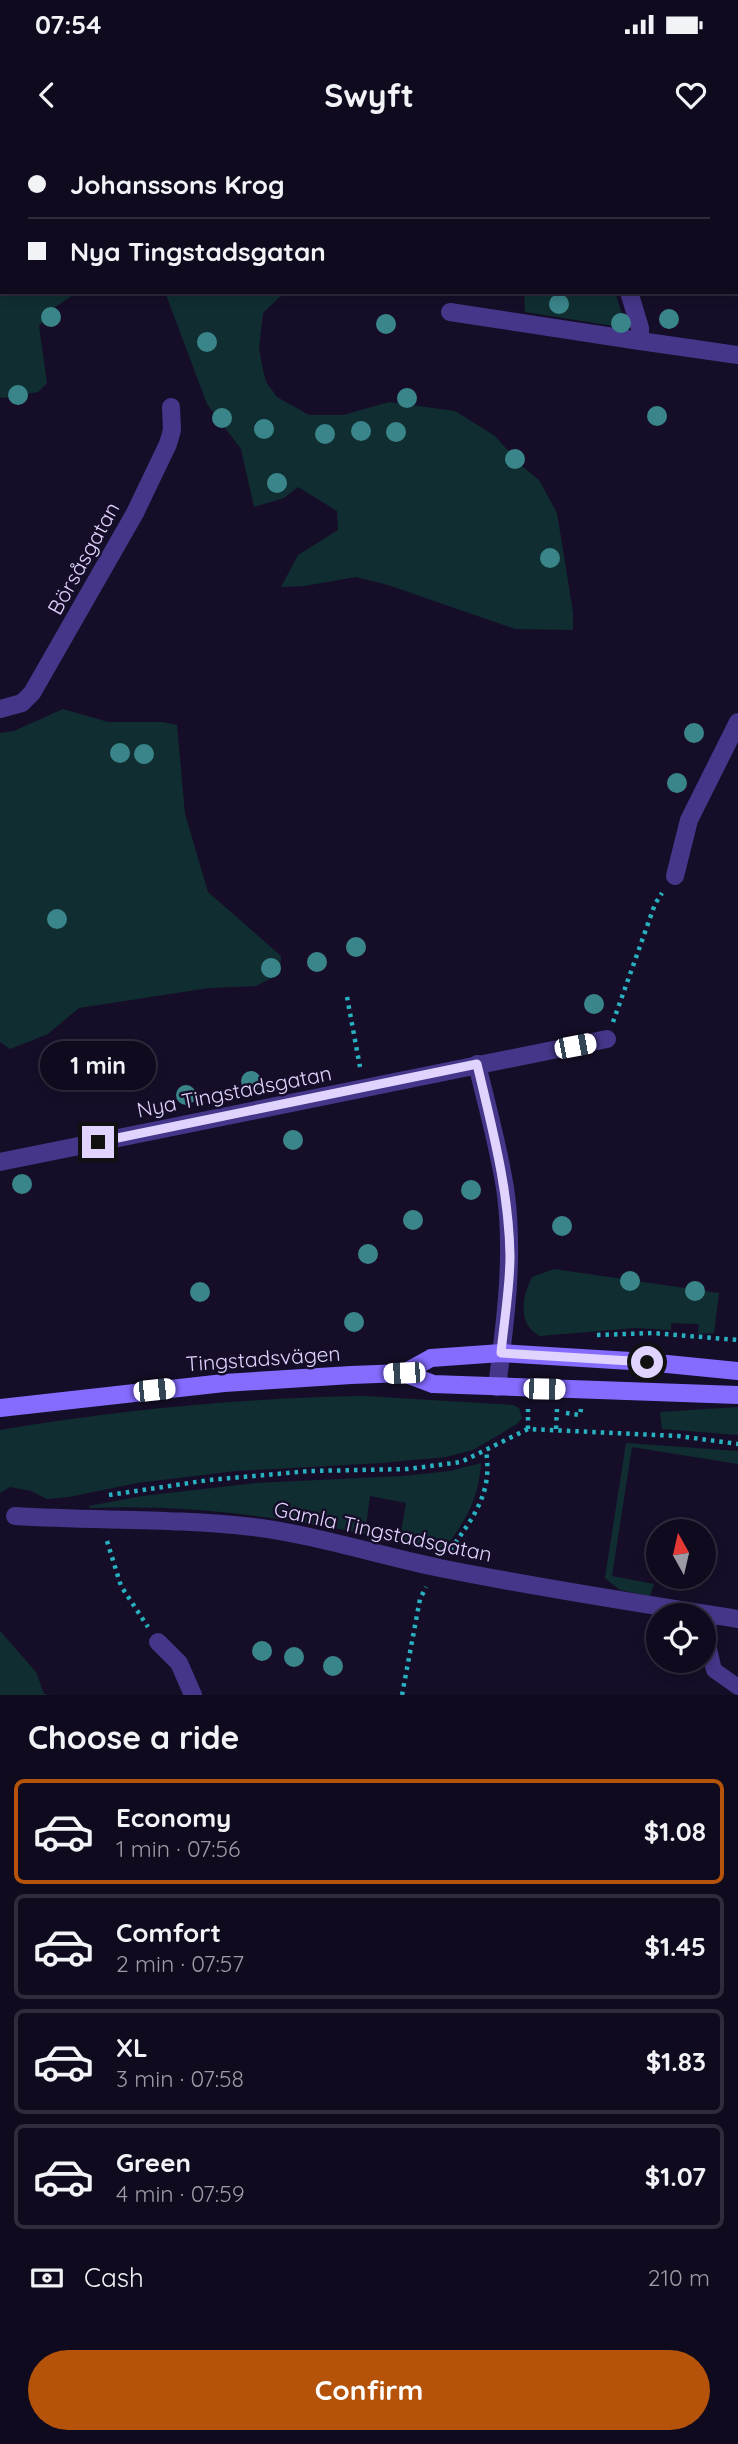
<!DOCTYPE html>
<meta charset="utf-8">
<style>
body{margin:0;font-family:Quicksand,sans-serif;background:#1e182b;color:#f1f3f6;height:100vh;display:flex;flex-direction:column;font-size:26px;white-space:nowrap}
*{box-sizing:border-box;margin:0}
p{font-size:23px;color:#9c9aa4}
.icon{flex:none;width:38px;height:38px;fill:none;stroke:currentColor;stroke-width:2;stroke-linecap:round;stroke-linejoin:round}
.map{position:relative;height:1555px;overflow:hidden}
.drawer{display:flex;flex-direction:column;background:#100a1e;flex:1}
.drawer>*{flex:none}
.guide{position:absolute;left:0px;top:0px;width:738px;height:154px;box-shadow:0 4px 10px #0003,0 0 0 2px #302b3c;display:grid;align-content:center;height:154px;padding:0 28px;background:#100a1e}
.needle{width:46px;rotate:352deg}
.fabs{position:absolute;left:646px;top:1379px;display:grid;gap:14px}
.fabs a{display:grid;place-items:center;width:70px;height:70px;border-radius:50%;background:#100a1e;box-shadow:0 4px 10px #0003,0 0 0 2px #302b3c;font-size:35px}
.end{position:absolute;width:32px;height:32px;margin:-16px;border:9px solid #e0d4ff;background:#111;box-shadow:0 0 0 4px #111}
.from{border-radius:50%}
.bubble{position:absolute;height:49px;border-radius:24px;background:#100a1e;box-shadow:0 4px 10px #0003,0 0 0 2px #302b3c;font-size:23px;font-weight:800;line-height:49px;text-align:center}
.car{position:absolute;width:21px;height:42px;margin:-21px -10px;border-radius:9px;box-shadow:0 0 5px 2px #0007;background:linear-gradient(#fff 24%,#345 0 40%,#fff 0 76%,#345 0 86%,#fff 0)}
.guide b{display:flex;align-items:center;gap:24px;height:66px;font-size:26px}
.guide b+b{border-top:2px solid #302b3c}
.guide i{width:18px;height:18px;background:#f1f3f6}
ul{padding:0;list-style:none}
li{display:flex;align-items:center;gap:21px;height:105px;margin:0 14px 10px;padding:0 14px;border:4px solid #302b3c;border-radius:10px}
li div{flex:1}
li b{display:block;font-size:26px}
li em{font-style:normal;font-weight:800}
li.active{border-color:#b45309}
li>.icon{width:63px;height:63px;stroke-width:1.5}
h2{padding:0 28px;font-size:32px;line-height:84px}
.pay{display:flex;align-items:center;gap:18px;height:77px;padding:0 28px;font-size:26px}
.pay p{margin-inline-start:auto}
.action{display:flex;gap:14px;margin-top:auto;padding:14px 28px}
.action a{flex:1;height:80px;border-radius:42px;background:#b45309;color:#fff;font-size:28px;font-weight:800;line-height:80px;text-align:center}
.status{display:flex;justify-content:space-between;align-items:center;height:49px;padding:0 35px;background:#100a1e;direction:ltr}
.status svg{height:19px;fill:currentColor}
header{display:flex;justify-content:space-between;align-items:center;height:91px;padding:0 28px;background:#100a1e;font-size:32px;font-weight:800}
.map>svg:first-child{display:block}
</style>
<div class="status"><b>07:54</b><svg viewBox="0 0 49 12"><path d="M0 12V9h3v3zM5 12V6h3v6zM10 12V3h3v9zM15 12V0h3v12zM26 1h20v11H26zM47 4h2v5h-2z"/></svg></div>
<header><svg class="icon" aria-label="back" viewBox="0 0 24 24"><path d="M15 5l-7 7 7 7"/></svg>Swyft<svg class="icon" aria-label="heart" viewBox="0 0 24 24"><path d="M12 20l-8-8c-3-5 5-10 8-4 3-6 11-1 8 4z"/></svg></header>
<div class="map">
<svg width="738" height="1555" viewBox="0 0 738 1555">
<rect width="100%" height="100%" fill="#160e28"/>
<g fill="#102e32">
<path d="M0,0h409l-407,2v150h76l-23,15 -16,19 8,57 -9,9 -34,6 -4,-1z"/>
<path d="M165,152h120l-22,21 -4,35 3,17 4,17 11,15 32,18h34l46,-13 66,9 40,25 27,30 17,14 18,33 16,99v18l-58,-1 -127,-44 -32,-8 -52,9 -23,1 17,-32 40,-25 -1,-19 -39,-24 -14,11 -30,9 -13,-58 -34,-45z"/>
<path d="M524,152h91l10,31 -5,4 -95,-15z"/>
<path d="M63,569l45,13h54l15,3 8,89 23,78 73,64 -1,18 -24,12 -47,2 -130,20 -31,26 -38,15 -10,-7v-309l14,-2z"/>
<path d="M554,1129l165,24 -5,40 -16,1 1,-10 -28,-1v7l-35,-2 -96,8c-23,-12 -18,-38 -8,-59z"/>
<path d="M364,1256l149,9 6,3 3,10 -5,6 -44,26 -27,7 -64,6 -146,8 -99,12 -68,14 -22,2 -16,-8 -21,-4 -10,6v-63c121,-20 241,-32 364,-34z"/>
<path d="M738,1267v28l-76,-6 -2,-17z"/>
<path d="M626,1303l112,8v13l-106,-17 -20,129 42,8 -4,12 -30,-6 -15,-12z"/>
<path d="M481,1323c-3,37 -13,53 -34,83l-19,5 -29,-7 7,-41 -36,-7 -5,38c-91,-18 -182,-30 -275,-26l-1,-2 53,-10 114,-13 146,-7 48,-5z"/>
<path d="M0,1491l36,41 8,22 6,1h-50z"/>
</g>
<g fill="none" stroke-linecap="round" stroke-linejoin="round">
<g stroke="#28b1c0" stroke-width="4.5" stroke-dasharray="3.5 5" stroke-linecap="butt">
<path d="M347,857l13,70"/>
<path d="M613,882l42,-118 7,-11"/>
<path d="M597,1195l55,-2 86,7"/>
<path d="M566,1273l14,2 1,-6"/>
<path d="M528,1289v-20"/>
<path d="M556,1289l1,-20"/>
<path d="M109,1355l100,-15 101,-9 98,-2 53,-7 67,-33 150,7 60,8"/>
<path d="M107,1401l14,45 27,41"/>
<path d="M450,1410c23,-32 43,-57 36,-99"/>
<path d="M402,1555l18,-96 6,-12"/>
</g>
<path stroke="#463689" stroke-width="16" d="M709,1475l-1,30 6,25 24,17"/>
<g stroke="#463689" stroke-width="18">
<path d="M582,0v2"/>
<path d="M450,172l190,29v-13l-11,-36"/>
<path d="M640,201l98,14"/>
<path d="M0,569l22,-6 10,-10 103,-180 33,-69 4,-14 -1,-23"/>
<path d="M675,736l14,-56 49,-98"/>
<path d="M477,924c10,43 23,87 29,131 8,64 -1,129 -9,192"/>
<path d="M0,1022l607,-123"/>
<path d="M15,1376c79,5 159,2 238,11 64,8 124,28 187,41 99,20 198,35 298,51"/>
<path d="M158,1502l21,21 14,32"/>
</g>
<g stroke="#866bff" stroke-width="18">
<path d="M404,1233l27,-15 70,-5 146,9 91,9"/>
<path d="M0,1268l224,-25 127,-8 53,-2 29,11 305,11"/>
</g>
</g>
<g fill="#3a858a">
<circle cx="559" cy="164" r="10"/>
<circle cx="51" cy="177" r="10"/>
<circle cx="669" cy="179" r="10"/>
<circle cx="621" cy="183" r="10"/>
<circle cx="386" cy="184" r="10"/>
<circle cx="207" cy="202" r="10"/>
<circle cx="18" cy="255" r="10"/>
<circle cx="407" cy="258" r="10"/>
<circle cx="657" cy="276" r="10"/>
<circle cx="222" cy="278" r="10"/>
<circle cx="264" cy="289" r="10"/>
<circle cx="361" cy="291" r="10"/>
<circle cx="396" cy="292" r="10"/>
<circle cx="325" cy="294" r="10"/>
<circle cx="515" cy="319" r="10"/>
<circle cx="277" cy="343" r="10"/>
<circle cx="550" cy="418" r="10"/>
<circle cx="694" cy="593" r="10"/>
<circle cx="120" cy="613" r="10"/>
<circle cx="144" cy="614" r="10"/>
<circle cx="677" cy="643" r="10"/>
<circle cx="57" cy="779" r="10"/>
<circle cx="356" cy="807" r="10"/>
<circle cx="317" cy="822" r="10"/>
<circle cx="271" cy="828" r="10"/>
<circle cx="594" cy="864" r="10"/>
<circle cx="251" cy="941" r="10"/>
<circle cx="186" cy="955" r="10"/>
<circle cx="293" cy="1000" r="10"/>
<circle cx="22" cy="1044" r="10"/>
<circle cx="471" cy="1050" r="10"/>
<circle cx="413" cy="1080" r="10"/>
<circle cx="562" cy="1086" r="10"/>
<circle cx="368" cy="1114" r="10"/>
<circle cx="630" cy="1141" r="10"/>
<circle cx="695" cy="1151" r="10"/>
<circle cx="200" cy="1152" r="10"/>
<circle cx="354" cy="1182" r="10"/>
<circle cx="262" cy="1511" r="10"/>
<circle cx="294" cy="1517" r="10"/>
<circle cx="333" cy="1526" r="10"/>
</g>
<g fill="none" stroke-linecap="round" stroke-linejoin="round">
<path stroke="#e0d4ff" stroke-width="9" d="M98,1002l379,-78c15,64 32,126 33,192 0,32 -6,65 -9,97l146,9"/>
</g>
<g text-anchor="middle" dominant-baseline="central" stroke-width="5" stroke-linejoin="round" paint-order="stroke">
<g font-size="21" fill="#e0d4ff" stroke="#160e28">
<text transform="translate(83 418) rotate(-61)">Börsåsgatan</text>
<text transform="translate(234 951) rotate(-11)">Nya Tingstadsgatan</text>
<text transform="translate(263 1218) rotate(-4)">Tingstadsvägen</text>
<text transform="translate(383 1391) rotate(12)">Gamla Tingstadsgatan</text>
</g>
</g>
</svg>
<div class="fabs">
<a><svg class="needle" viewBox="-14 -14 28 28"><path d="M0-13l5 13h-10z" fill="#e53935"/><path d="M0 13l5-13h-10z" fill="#9c9aa4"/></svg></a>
<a><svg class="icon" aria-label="locate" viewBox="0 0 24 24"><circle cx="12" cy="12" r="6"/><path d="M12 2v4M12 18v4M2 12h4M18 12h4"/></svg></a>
</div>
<i class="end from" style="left:647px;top:1222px"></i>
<i class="end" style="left:98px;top:1002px"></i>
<div class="bubble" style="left:40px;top:901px;width:116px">1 min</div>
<i class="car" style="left:575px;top:906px;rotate:79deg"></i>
<i class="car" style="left:404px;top:1233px;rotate:268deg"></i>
<i class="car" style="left:544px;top:1249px;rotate:91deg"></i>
<i class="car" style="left:154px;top:1250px;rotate:84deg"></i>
<div class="guide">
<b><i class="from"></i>Johanssons Krog</b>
<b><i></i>Nya Tingstadsgatan</b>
</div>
</div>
<section class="drawer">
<h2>Choose a ride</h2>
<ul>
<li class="active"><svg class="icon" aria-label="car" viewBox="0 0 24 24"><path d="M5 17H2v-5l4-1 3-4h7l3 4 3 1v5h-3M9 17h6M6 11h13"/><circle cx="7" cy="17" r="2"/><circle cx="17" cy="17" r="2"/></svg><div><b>Economy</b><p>1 min · 07:56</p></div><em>$1.08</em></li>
<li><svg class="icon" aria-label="car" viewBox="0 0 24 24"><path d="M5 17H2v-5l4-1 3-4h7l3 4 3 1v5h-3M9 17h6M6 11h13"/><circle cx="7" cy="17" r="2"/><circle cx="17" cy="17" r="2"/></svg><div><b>Comfort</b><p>2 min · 07:57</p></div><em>$1.45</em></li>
<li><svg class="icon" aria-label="car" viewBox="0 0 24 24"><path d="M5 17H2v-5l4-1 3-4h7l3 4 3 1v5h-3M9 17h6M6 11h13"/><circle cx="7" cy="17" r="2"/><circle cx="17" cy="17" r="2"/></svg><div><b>XL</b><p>3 min · 07:58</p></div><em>$1.83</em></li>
<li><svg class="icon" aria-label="car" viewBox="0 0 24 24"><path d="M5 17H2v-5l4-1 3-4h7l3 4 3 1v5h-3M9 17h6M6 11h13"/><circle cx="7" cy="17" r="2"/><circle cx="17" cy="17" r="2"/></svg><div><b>Green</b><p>4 min · 07:59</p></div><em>$1.07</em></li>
</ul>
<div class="pay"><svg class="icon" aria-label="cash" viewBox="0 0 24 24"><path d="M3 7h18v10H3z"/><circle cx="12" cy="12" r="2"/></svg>Cash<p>210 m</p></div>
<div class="action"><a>Confirm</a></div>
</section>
